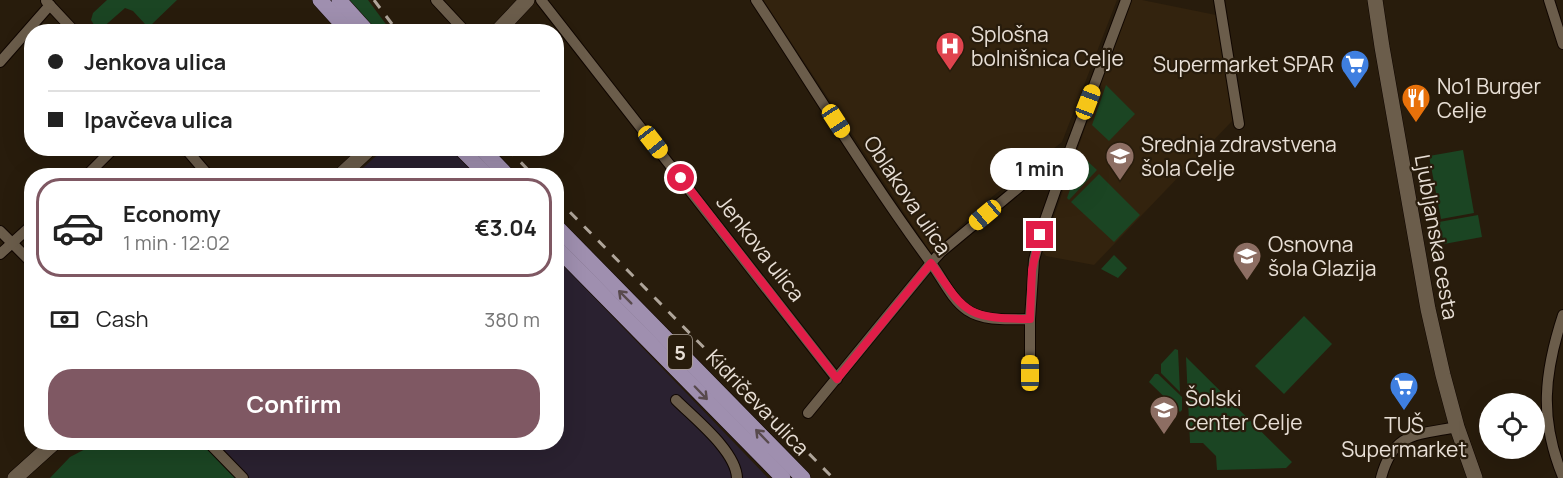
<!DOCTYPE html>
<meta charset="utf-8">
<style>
body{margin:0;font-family:Manrope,sans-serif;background:#f2f2f2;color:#222;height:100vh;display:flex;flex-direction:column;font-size:22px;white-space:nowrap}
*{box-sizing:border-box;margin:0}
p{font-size:20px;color:#767676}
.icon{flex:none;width:33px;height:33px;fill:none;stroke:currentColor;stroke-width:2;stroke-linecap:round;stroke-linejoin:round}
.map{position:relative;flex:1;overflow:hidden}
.sheet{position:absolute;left:24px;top:168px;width:540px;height:282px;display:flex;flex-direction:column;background:#fff;border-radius:24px;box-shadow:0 6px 24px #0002}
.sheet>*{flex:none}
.hud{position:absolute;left:24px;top:24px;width:540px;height:132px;border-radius:24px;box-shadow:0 6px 24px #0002;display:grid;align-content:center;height:132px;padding:0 24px;background:#fff}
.controls{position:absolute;left:1479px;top:393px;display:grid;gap:12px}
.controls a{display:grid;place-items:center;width:66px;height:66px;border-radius:50%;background:#fff;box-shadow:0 6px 24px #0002;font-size:30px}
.end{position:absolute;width:27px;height:27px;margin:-14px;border:8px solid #e11d48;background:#fff;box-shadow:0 0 0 3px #fff}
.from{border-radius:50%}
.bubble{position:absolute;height:42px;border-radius:21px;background:#fff;box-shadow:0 6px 24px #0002;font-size:20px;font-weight:700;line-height:42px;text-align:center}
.car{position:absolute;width:18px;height:36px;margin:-18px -9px;border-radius:8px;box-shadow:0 0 4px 2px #0007;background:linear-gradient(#f5c518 24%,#345 0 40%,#f5c518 0 76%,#345 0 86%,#f5c518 0)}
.hud b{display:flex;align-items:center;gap:21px;height:57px;font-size:22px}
.hud b+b{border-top:2px solid #e0e0e0}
.hud i{width:15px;height:15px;background:#222}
ul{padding:10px 0 0;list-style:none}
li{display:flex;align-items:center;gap:18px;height:99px;margin:0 12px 9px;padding:0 12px;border:3px solid transparent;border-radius:24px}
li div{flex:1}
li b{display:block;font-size:22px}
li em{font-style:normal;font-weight:700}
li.selected{border-color:#7f5863}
li>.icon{width:54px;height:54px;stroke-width:1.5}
.pay{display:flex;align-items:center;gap:15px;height:66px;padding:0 24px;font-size:22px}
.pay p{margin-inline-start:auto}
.button{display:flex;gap:12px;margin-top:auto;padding:12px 24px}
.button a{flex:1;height:69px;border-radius:24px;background:#7f5863;color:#fff;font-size:24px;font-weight:700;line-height:69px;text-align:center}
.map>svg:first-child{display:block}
</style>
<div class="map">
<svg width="1563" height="478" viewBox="0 0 1563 478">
<rect width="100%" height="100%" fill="#281c0c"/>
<g fill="#2a2130">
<path d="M384,149h66l26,26h-121z"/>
<path d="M557,259l211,219h-531l-35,-35 354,-1z"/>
</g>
<g fill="#33230e">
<path d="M763,0h354l-55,142 -69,54 -62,57z"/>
<path d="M1130,0h12l74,15 17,105 -139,145 -48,-9 -4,-5 3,-9z"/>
</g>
<g fill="#1b4523">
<path d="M107,0h70l-25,24h-7l-12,-13 -8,-3 -24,21 -5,-1 -5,-8 2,-7z"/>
<path d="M348,0h20l23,31h-15z"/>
<path d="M1106,85l29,29 -26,27 -17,-16z"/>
<path d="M1463,150l11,63 -33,6 -12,-63z"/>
<path d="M1082,156l15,14 -28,30 -2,-2z"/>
<path d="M1099,174l41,41 -26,27 -43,-40z"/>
<path d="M1478,215l4,22 -38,7 -5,-22z"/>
<path d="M1114,255l13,13 -9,10 -17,-9z"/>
<path d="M1304,316l28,28 -48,50 -29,-28z"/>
<path d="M1175,349l3,1 2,42 -19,-19v-9z"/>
<path d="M1186,357l106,105 -6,6 -69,2 -1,-14 -13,-13h-13z"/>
<path d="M1155,374h3l24,23v13l-2,2 -31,-30z"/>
<path d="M148,442l54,1 35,35h-187l20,-21 25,-13 48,3z"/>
</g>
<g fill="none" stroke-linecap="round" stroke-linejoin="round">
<g stroke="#100600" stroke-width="12">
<g id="street">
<path d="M436,0l26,28"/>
<path d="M541,0l296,379"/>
<path d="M756,0c58,88 113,179 175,263 11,15 21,37 36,47 18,12 43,9 63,9v54"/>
<path d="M1219,0l20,124"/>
<path d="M1549,0l14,44"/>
<path d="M46,1l29,31"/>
<path d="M0,62l50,-57"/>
<path d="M185,148l24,28"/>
<path d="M1064,166l62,-166"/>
<path d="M86,176l28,-28"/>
<path d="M0,231l32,32"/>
<path d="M0,254l32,-29"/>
<path d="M1563,315c-19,58 -24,104 0,162"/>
<path d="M676,400c19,19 60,51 61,78"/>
<path d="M808,413l123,-150 10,-11 88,-73 18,-12 7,-2 10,1 -20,57 -10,37 -4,59"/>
<path d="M208,442l35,36"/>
<path d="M1381,478c12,-46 35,-43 76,-51"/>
</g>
</g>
<g stroke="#100600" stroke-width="16">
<g id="secondary">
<path d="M1375,0l7,47 46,262 15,66 14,52 18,51"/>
<path d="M497,32l30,-32"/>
<path d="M340,176l30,-28"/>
<path d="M15,478l40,-36"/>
</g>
</g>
<g stroke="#100600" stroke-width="16">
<g id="primary">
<path d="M320,0l29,32"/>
<path d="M339,0l29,32"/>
<path d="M460,148l28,28"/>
<path d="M481,148l27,28"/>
<path d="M556,226l247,252"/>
<path d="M556,247l227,231"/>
</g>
</g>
<use href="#street" stroke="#6b5d4b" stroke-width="10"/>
<use href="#secondary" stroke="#6b5d4b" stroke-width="15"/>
<use href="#primary" stroke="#9f8faf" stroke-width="15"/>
<g stroke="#afa59a" stroke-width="3" stroke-dasharray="10 10" stroke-linecap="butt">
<path d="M374,0l24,32"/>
<path d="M507,148l27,28"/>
<path d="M556,198l277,280"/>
</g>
</g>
<defs><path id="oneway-shaft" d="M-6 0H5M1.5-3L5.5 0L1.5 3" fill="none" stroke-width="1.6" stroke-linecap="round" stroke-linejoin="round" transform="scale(1.5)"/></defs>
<g stroke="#584a4d">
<use href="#oneway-shaft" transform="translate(625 297) rotate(-135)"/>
<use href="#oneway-shaft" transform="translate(701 393) rotate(46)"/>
<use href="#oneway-shaft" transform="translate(762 436) rotate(-134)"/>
</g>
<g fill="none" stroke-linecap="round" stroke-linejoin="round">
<path stroke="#e11d48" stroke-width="8" d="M681,178l156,201 94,-116c35,51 35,55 99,56l2,-49 8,-35"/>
</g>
<defs>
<g id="hospital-pin" transform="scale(1.5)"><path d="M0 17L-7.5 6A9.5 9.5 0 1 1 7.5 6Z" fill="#e0444e" stroke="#281c0c"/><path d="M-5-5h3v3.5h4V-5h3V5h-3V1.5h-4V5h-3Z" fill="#fff"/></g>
<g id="supermarket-pin" transform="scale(1.5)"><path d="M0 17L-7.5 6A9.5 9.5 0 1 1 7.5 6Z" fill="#3f7fe0" stroke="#281c0c"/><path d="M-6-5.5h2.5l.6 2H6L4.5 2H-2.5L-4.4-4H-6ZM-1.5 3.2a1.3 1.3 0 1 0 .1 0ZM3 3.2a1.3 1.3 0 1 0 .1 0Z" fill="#fff"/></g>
<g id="restaurant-pin" transform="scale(1.5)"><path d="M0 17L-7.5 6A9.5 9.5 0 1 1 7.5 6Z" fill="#e8710a" stroke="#281c0c"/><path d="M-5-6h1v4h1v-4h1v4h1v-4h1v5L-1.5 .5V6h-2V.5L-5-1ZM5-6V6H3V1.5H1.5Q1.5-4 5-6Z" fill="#fff"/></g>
<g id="school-pin" transform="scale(1.5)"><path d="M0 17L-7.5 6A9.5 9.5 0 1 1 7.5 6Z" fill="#8d6e63" stroke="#281c0c"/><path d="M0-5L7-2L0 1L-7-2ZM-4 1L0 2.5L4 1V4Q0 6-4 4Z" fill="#fff"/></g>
</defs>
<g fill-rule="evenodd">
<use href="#hospital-pin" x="950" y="46"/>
<use href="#supermarket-pin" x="1355" y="64"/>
<use href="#restaurant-pin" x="1416" y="98"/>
<use href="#school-pin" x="1120" y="156"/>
<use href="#school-pin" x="1247" y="256"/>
<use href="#supermarket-pin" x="1404" y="386"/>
<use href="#school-pin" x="1164" y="410"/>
</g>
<g text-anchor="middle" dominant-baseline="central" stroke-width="4.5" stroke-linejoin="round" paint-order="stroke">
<rect fill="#281c0c" stroke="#aea499" stroke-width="1.5" x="668" y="335" width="24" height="34" rx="4.5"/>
<g font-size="20" font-weight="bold" fill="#e8dfd6">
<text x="680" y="352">5</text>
</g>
<g font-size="21" fill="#e8dfd6" stroke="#281c0c" text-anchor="start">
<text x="971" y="34">Splošna<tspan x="971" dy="24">bolnišnica Celje</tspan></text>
<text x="1334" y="64" text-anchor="end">Supermarket SPAR</text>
<text x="1437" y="86">No1 Burger<tspan x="1437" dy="24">Celje</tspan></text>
<text x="1141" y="144">Srednja zdravstvena<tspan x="1141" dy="24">šola Celje</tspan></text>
<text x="1268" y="244">Osnovna<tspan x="1268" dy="24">šola Glazija</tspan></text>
<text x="1185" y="398">Šolski<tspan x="1185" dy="24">center Celje</tspan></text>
<text x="1404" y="425" text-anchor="middle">TUŠ<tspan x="1404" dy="24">Supermarket</tspan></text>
</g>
<g font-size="21" fill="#e8dfd6" stroke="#281c0c">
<text transform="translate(908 195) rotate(56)">Oblakova ulica</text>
<text transform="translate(1437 237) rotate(80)">Ljubljanska cesta</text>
<text transform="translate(761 248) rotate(52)">Jenkova ulica</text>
<text transform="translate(758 402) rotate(46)">Kidričeva ulica</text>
</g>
</g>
</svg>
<div class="controls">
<a><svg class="icon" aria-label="locate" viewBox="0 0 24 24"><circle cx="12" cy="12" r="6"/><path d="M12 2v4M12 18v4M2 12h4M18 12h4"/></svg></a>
</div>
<i class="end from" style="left:681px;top:178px"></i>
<i class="end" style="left:1040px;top:235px"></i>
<div class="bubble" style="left:990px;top:148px;width:99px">1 min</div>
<i class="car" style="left:1088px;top:102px;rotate:21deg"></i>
<i class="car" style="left:836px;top:121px;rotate:147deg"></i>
<i class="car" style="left:653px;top:142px;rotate:142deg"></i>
<i class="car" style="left:985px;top:215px;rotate:230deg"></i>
<i class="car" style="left:1030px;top:373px;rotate:0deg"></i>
<div class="hud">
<b><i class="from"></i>Jenkova ulica</b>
<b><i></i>Ipavčeva ulica</b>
</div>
<section class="sheet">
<ul>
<li class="selected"><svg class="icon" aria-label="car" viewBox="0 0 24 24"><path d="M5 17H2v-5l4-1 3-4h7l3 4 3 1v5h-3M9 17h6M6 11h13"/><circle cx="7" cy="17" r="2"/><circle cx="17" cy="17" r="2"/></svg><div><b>Economy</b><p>1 min · 12:02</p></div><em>€3.04</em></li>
</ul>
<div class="pay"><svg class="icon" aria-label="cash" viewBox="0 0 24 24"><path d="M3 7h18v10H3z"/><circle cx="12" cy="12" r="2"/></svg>Cash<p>380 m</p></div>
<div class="button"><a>Confirm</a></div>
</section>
</div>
